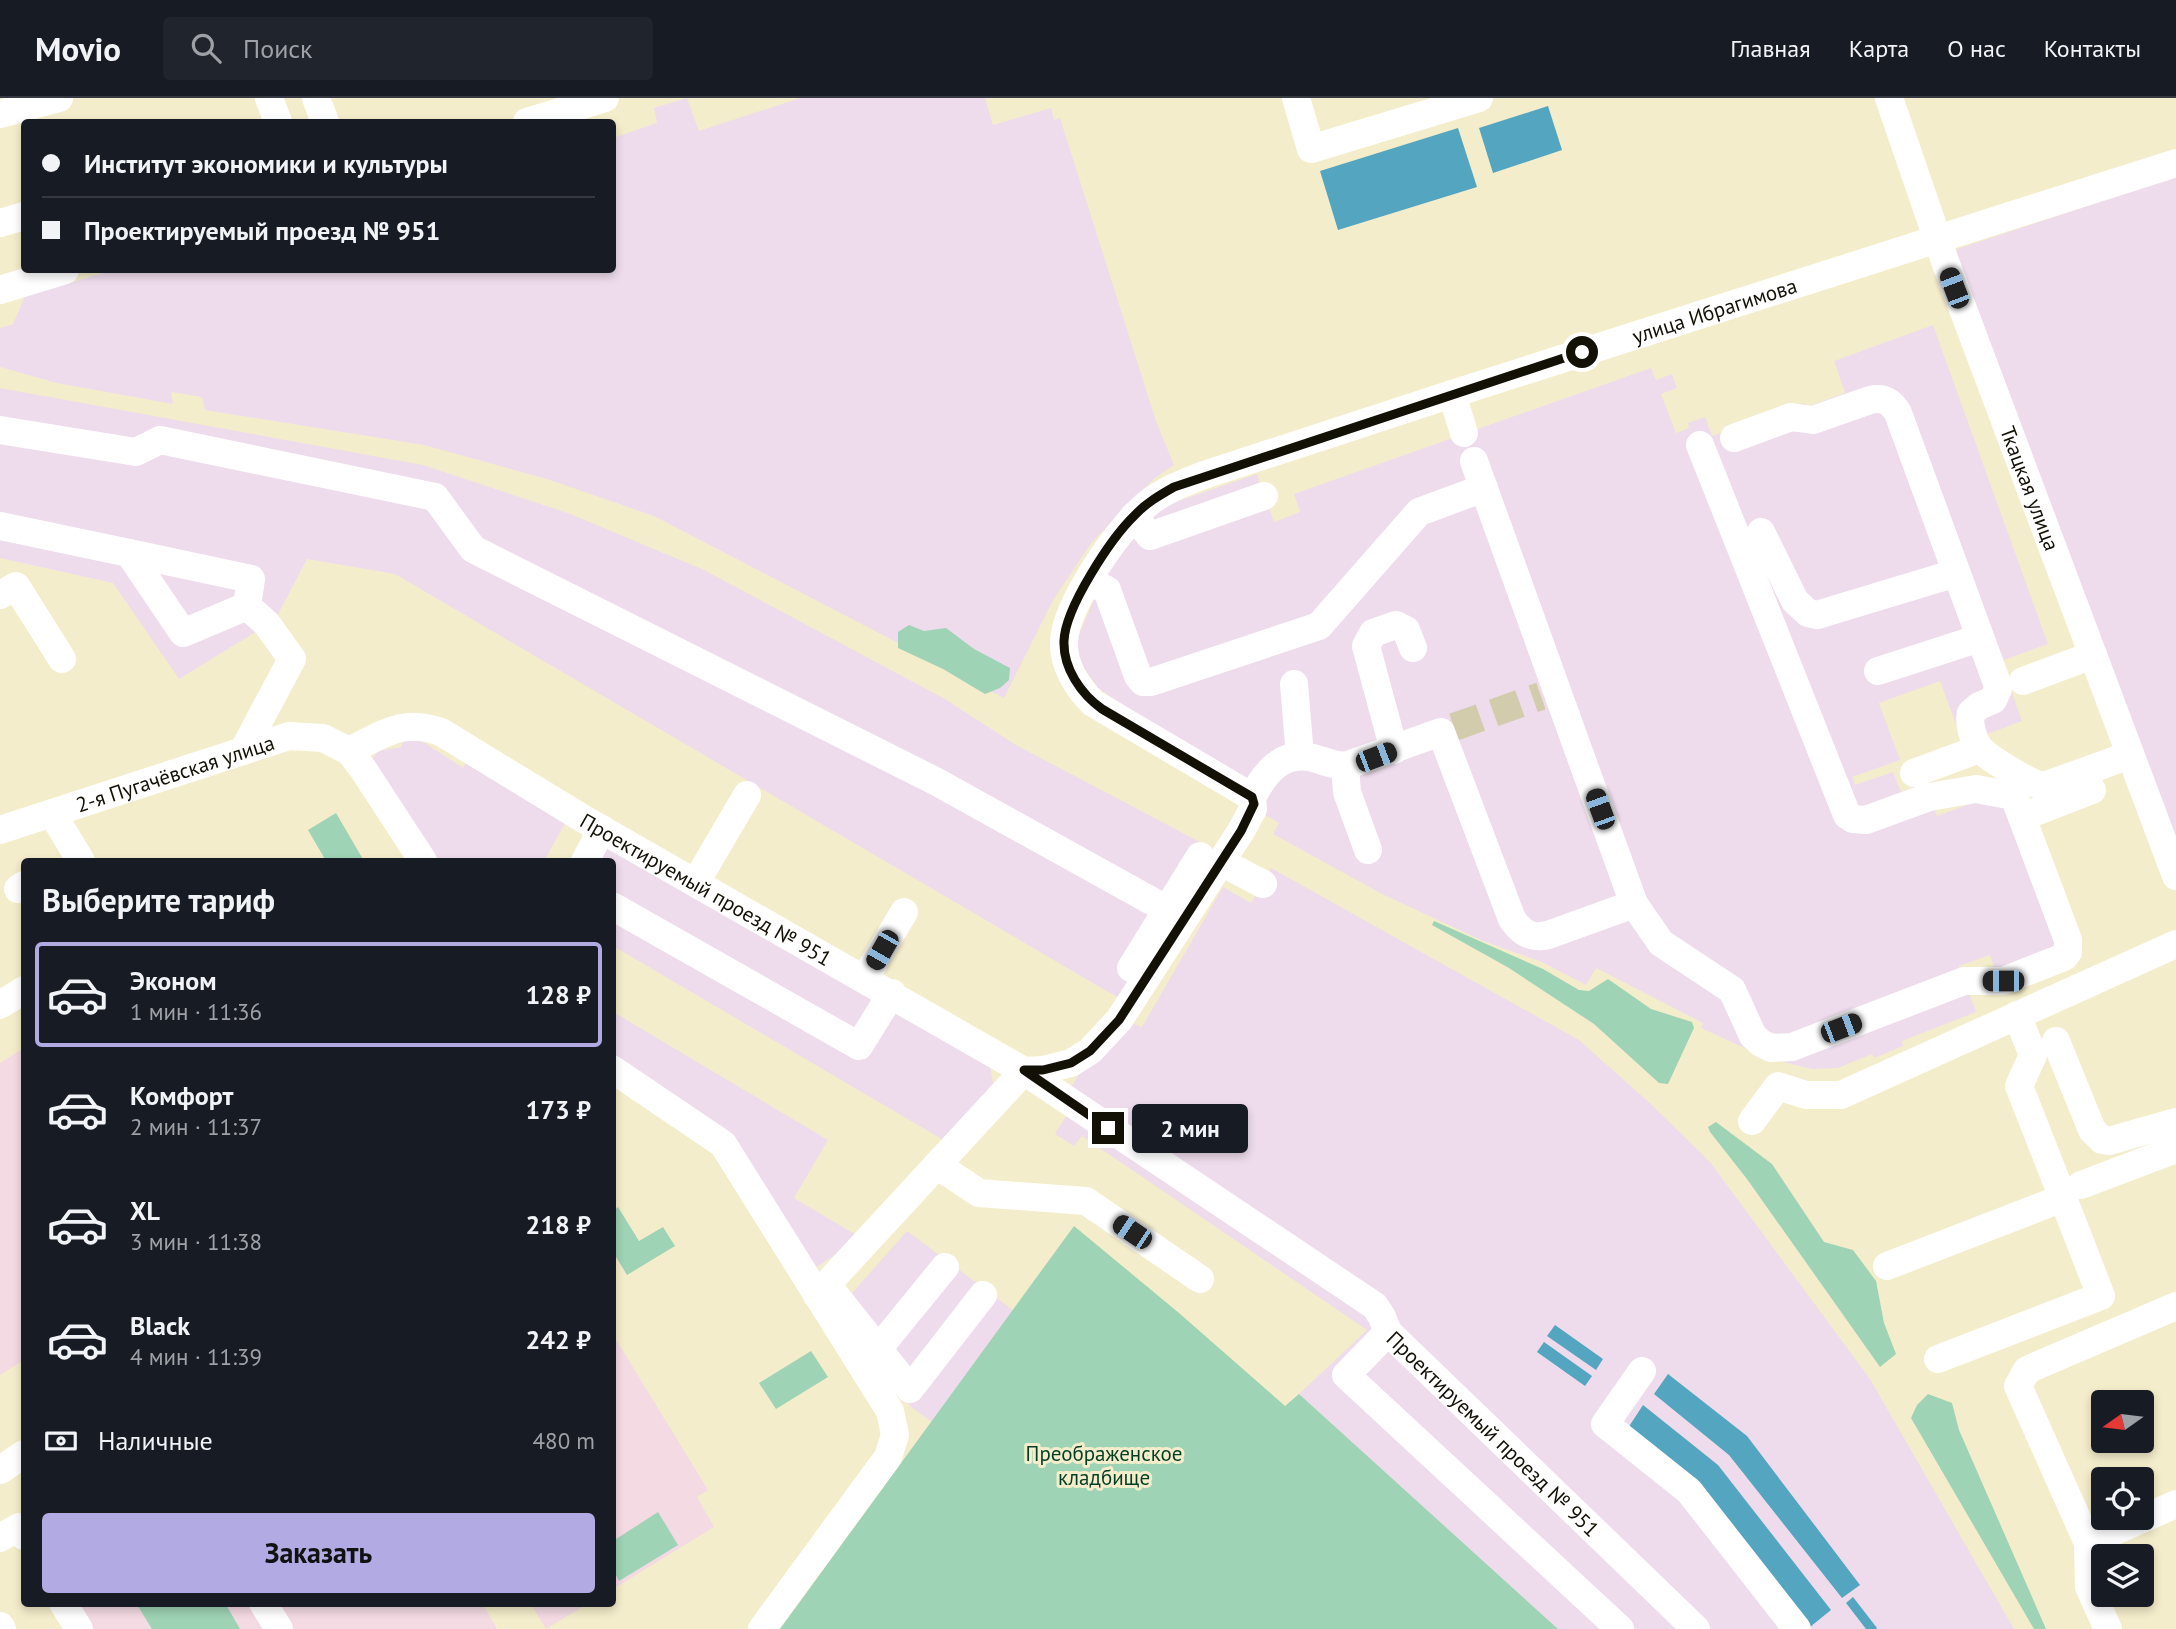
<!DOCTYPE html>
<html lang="ru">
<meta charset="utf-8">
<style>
body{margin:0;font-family:"PT Sans",sans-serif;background:#20242c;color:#f1f3f6;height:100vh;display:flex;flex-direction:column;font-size:26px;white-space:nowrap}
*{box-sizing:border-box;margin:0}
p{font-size:23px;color:#9ea1a6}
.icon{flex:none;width:38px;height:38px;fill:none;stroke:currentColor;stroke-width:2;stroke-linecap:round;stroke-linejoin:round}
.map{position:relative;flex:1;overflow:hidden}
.panel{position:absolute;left:21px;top:760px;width:595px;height:749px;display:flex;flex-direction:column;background:#171b24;border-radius:7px;box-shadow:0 4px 10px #0003}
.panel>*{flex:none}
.banner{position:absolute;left:21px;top:21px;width:595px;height:154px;border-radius:7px;box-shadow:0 4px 10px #0003;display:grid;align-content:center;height:154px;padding:0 21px;background:#171b24}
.needle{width:46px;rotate:256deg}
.tools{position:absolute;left:2091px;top:1292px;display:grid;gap:14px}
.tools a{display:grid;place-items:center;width:63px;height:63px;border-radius:7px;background:#171b24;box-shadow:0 4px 10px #0003;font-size:35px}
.end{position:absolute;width:32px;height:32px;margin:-16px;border:9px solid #131106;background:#fff;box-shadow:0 0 0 4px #fff}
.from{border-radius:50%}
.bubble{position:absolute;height:49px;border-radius:7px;background:#171b24;box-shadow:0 4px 10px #0003;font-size:23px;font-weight:700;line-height:49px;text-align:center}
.car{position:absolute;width:21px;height:42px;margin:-21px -10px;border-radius:9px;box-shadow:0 0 5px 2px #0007;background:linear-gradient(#222 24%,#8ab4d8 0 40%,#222 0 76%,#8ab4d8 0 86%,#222 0)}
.banner b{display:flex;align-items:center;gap:24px;height:66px;font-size:26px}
.banner b+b{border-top:2px solid #363941}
.banner i{width:18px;height:18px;background:#f1f3f6}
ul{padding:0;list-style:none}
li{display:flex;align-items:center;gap:21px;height:105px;margin:0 14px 10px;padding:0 7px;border:4px solid transparent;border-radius:7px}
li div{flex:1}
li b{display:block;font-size:26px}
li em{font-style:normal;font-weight:700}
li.selected{border-color:#b2aae2}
li>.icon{width:63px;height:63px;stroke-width:1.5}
h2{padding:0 21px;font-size:32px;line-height:84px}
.pay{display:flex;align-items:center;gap:18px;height:77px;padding:0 21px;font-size:26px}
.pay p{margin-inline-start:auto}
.primary-button{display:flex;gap:14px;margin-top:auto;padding:14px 21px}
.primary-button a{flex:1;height:80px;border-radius:7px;background:#b2aae2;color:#111;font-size:28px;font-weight:700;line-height:80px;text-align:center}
header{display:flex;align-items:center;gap:42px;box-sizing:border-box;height:98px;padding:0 35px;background:#171b24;border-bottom:2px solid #363941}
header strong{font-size:33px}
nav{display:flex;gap:38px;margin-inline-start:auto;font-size:24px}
.search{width:490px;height:63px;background:#20242c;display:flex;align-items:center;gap:18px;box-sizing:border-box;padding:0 24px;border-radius:7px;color:#9ea1a6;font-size:26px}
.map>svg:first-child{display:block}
</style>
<header>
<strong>Movio</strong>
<div class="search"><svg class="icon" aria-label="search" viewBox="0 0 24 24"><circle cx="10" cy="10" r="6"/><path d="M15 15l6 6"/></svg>Поиск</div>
<nav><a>Главная</a><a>Карта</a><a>О нас</a><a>Контакты</a></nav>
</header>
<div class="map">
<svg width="2176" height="1531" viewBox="0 0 2176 1531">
<rect width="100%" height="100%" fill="#f4edcb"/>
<g fill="#eedcec">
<path d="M687,0l12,33 101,-33h185l8,27 58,-17 3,12 6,-2 96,303 18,44 -19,13 -63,64 -39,58 -49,98 -350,-182 -107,-37 -123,-34 -219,-35 -3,-13 -31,-5 2,12 -116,-21 -57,-16v-39l13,-4 12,-28 89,-26h498l1,-132 44,-15 -3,-15z"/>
<path d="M2176,79v665l-222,-587 3,-6z"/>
<path d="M1933,227l115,319 -47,17 21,60 -59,22 -23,-62 -61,22 21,57 -48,17 3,8 38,-13 8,20 23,-9 13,33 46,-17h22l54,151 -63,23 -6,-18 -31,11 17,46 -74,29 1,5 -29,12 -2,-4 -34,14 -26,1 -48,-12 -63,-29 2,-5 -107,-55 -10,17 -44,-23 -59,-21 -101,-47 -109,-60 6,-11 -19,-11 9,-16 -130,-80 -41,-28 -18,-26 -4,-21 35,-80 53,-55 93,-32 17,48 26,-10 -6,-18 357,-126 5,12 16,-6 5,14 -16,6 15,39 13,-5 -1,-5 17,-6 7,19 92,-33 2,4 39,-14 -11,-32z"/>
<path d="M0,290l423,77 145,48 136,57 241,129 71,46 203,107 -97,148 -727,-426 -88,-15 -32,61 -96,59 -66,-96 -113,-25z"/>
<path d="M406,636l19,9 38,25 7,-12 97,64 -23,41h-106l-67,-100 7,-10 23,-4z"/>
<path d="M594,738l394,219 6,33 -49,53 -332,-195 -1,-85h-33z"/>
<path d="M1271,770l308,172 73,65 58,57 160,217 144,250h-456l-259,-235 68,-64 -285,-194 -8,10 -19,-12 13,-21 -1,-20 15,-23 52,-46 8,3 81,-140 28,16z"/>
<path d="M615,915l213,127 -34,58 64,38 -5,7 -41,27 -80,-125 -119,-88 -1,-41z"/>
<path d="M907,1133l106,79 -81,112 -22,-16 -56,-72 -9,-33z"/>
</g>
<g fill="#f4dae3">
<path d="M24,950v312l-24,15v-312z"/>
<path d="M612,1235l96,157 -11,7 17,30 -101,62z"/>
<path d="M75,1505h407l15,26h-406z"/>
<path d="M530,1505h59l-43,26z"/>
</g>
<g fill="#9ed3b5">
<path d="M909,527l15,6 22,-3 28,21 36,19 -1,12 -9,8 -15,6 -42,-25 -45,-21v-16z"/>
<path d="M336,715l28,48h-38l-18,-31z"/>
<path d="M1434,823l109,48 36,21 10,1 19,-12 43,30 41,13 2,6 -26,56 -9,-1 -65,-59 -85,-56 -77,-43z"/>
<path d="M1716,1024l56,42 52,78 29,8 23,31 8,42 12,31 -16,13 -133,-188 -37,-47 -2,-5z"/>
<path d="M618,1109l21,34 24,-14 12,19 -48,29 -14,-23v-41z"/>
<path d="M1074,1128l105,87 106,93 14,-12 259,235h-778z"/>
<path d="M811,1253l17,26 -52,32 -17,-26z"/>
<path d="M1928,1296l24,9 7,27 87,199h-12l-123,-211 6,-13z"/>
<path d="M658,1414l20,33 -59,36 -6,-11v-29z"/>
<path d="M136,1505h89l15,26h-88z"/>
</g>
<g fill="#54a5c0">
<path d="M1548,8l14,44 -69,23 -14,-45z"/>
<path d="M1458,30l19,59 -139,43 -18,-59z"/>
<path d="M1555,1227l48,34 -7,11 -49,-34z"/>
<path d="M1544,1244l48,34 -7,10 -48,-34z"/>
<path d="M1668,1276l79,62 113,149 -18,13 -113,-143 -75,-61z"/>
<path d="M1643,1307l75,60 113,145 -21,17 -182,-199z"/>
<path d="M1853,1499l24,31 -1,1h-10l-20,-26z"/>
</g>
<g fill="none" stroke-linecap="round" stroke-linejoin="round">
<path stroke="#d2ccad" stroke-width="28" stroke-dasharray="28 14" stroke-linecap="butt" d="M1454,629l87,-31"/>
<g stroke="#fff" stroke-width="28">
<path d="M269,0l9,24"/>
<path d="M316,0l9,24"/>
<path d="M1296,0l15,51 168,-51"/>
<path id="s1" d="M1889,0l57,166 230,612"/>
<path d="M0,16l59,-16"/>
<path d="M527,24l78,-24"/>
<path d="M0,125l24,-7"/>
<path d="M0,192l65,-20"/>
<path d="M1452,296l12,39"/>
<path d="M0,332l136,22 24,-12 275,57 38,52 464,233 229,127"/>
<path d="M1734,340l57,-21 22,3 57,-20c12,-3 21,1 28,13l99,270 1,6 -5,11 -14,6 -8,7c-3,10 3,30 10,37 9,9 51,35 63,36l86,-31"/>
<path d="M1474,363l160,443 27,39 71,47 21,46 8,7 10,5 21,-1 172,-66h39l61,-24 4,-5v-12l-54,-144 -38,-7 -47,8 -63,23 -13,-1 -6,-4 -147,-370"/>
<path d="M1134,418l16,20 114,-40"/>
<path d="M0,428l129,27 54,80 64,-27 20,18 25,35 -49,92"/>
<path d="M1761,434l34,69 13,12 9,2 139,-42"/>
<path d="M129,455l122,26 -4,27"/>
<path d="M1088,483l19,9 31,86 5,6h8l168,-56 100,-114 65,-24"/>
<path d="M0,497l16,-9 46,73"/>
<path d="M1878,573l102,-33"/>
<path d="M2023,583l70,-26"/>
<path d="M1294,586l6,72"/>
<path d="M1394,652l-28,-104 7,-13 23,-8 10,5 7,18"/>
<path id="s2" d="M349,653c35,-17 53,-33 92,-19l146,89 437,250 351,235 7,11 6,15 308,297"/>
<path d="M1345,668l2,26 21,58"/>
<path d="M1914,675l65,-24"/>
<path d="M1252,699c13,-24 30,-47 61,-39 11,3 20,7 32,8l96,-34 71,187c10,14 19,20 36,16l86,-31"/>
<path d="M52,715l29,48"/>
<path d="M2022,719l70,-27"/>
<path id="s3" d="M0,732l289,-94 34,2 26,13 14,18 60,92"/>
<path d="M585,763l17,-32"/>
<path d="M1221,764l42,22"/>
<path d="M696,784l51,-87"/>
<path d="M18,791l6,-4"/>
<path d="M612,808l247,140 33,-53"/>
<path d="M1131,870l69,-112"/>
<path d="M865,880l39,-66"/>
<path d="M0,907l24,-15"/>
<path d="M2017,917l16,40 -14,31 44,112"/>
<path d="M2056,943l36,89 10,10 7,1 67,-19"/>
<path d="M612,971l111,75 167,267 5,24 -7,22 -126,172"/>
<path d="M1752,1023l26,-35 28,9h35l335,-151"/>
<path d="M937,1067l42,28 107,8 114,78"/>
<path d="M2081,1087l95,-36"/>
<path d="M1887,1168l176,-68 38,98 -163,63"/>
<path id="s4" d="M817,1197l207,-224 19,-1 28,-7 19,-12 29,-31 122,-189 12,-22 -1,-12 -159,-94c-16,-16 -30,-38 -29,-62 2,-37 57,-118 87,-140 16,-12 35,-19 53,-26l248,-81 724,-231"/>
<path d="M836,1198l74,93 73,-94"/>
<path d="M2176,1208l-149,64 -9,16 70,157 88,-39"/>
<path d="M1388,1234l-42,43 274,254"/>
<path d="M878,1251l67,-82"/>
<path d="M1642,1273l-37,53 84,67 108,138"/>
<path d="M0,1372l24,-16"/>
<path d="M0,1440l19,-11 5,9"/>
<path d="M2088,1445l1,44 19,42"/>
<path d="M63,1505l16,26"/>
<path d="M263,1505l16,26"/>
<path d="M0,1528l2,3"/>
</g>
</g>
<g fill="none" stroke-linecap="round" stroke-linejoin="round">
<path stroke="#131106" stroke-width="9" d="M1108,1030l-84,-58h19l28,-7 19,-12 29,-31 122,-189 13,-27 -2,-7 -150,-88c-21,-15 -39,-41 -38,-68 1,-33 47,-103 71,-126 11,-12 25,-20 39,-28l408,-135"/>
</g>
<g text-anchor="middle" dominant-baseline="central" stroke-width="6" stroke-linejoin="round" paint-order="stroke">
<g font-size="21" fill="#131106" stroke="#f4edcb">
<text stroke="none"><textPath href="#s4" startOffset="1698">улица Ибрагимова</textPath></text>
<text stroke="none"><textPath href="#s1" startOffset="415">Ткацкая улица</textPath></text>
<text stroke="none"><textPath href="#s3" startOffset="184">2-я Пугачёвская улица</textPath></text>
<text stroke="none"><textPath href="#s2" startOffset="406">Проектируемый проезд № 951</textPath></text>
<text stroke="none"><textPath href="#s2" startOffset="1370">Проектируемый проезд № 951</textPath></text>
</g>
<g font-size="21" fill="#023d26" stroke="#f4edcb">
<text x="1104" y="1355">Преображенское<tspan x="1104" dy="24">кладбище</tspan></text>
</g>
</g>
</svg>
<div class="tools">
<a><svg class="needle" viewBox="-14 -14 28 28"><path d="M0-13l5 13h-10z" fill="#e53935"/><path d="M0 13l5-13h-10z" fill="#9ea1a6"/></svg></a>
<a><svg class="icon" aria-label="locate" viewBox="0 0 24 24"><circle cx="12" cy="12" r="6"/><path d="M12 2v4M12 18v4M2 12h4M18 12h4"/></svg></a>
<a><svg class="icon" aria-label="layers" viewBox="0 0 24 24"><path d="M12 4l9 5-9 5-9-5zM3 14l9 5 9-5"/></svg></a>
</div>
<i class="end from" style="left:1582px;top:254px"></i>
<i class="end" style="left:1108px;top:1030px"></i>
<div class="bubble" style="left:1132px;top:1006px;width:116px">2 мин</div>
<i class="car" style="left:1954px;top:190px;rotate:339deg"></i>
<i class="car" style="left:1376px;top:659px;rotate:69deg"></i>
<i class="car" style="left:1600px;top:711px;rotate:340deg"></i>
<i class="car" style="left:882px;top:852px;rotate:210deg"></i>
<i class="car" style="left:2003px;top:883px;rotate:270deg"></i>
<i class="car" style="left:1841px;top:930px;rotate:69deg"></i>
<i class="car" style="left:1132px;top:1134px;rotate:304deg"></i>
<div class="banner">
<b><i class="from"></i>Институт экономики и культуры</b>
<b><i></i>Проектируемый проезд № 951</b>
</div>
<section class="panel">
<h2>Выберите тариф</h2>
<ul>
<li class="selected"><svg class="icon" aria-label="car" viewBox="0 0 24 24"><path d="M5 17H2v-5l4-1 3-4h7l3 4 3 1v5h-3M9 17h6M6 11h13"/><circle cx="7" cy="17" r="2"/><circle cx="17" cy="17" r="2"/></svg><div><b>Эконом</b><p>1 мин · 11:36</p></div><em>128 ₽</em></li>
<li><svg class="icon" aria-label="car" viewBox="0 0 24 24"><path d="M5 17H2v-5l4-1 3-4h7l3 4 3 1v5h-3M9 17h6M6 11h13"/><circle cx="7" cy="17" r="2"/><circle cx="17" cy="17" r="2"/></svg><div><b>Комфорт</b><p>2 мин · 11:37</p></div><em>173 ₽</em></li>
<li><svg class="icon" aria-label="car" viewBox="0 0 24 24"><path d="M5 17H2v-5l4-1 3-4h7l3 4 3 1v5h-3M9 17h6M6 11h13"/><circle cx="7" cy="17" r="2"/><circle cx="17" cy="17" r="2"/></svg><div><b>XL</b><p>3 мин · 11:38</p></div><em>218 ₽</em></li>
<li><svg class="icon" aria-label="car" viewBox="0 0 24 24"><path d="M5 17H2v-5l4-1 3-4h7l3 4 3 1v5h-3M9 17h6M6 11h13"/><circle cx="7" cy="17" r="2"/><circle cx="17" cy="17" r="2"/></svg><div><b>Black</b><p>4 мин · 11:39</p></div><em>242 ₽</em></li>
</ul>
<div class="pay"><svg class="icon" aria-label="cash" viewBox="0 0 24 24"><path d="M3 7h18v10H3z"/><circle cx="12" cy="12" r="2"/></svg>Наличные<p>480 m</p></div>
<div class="primary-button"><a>Заказать</a></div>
</section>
</div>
